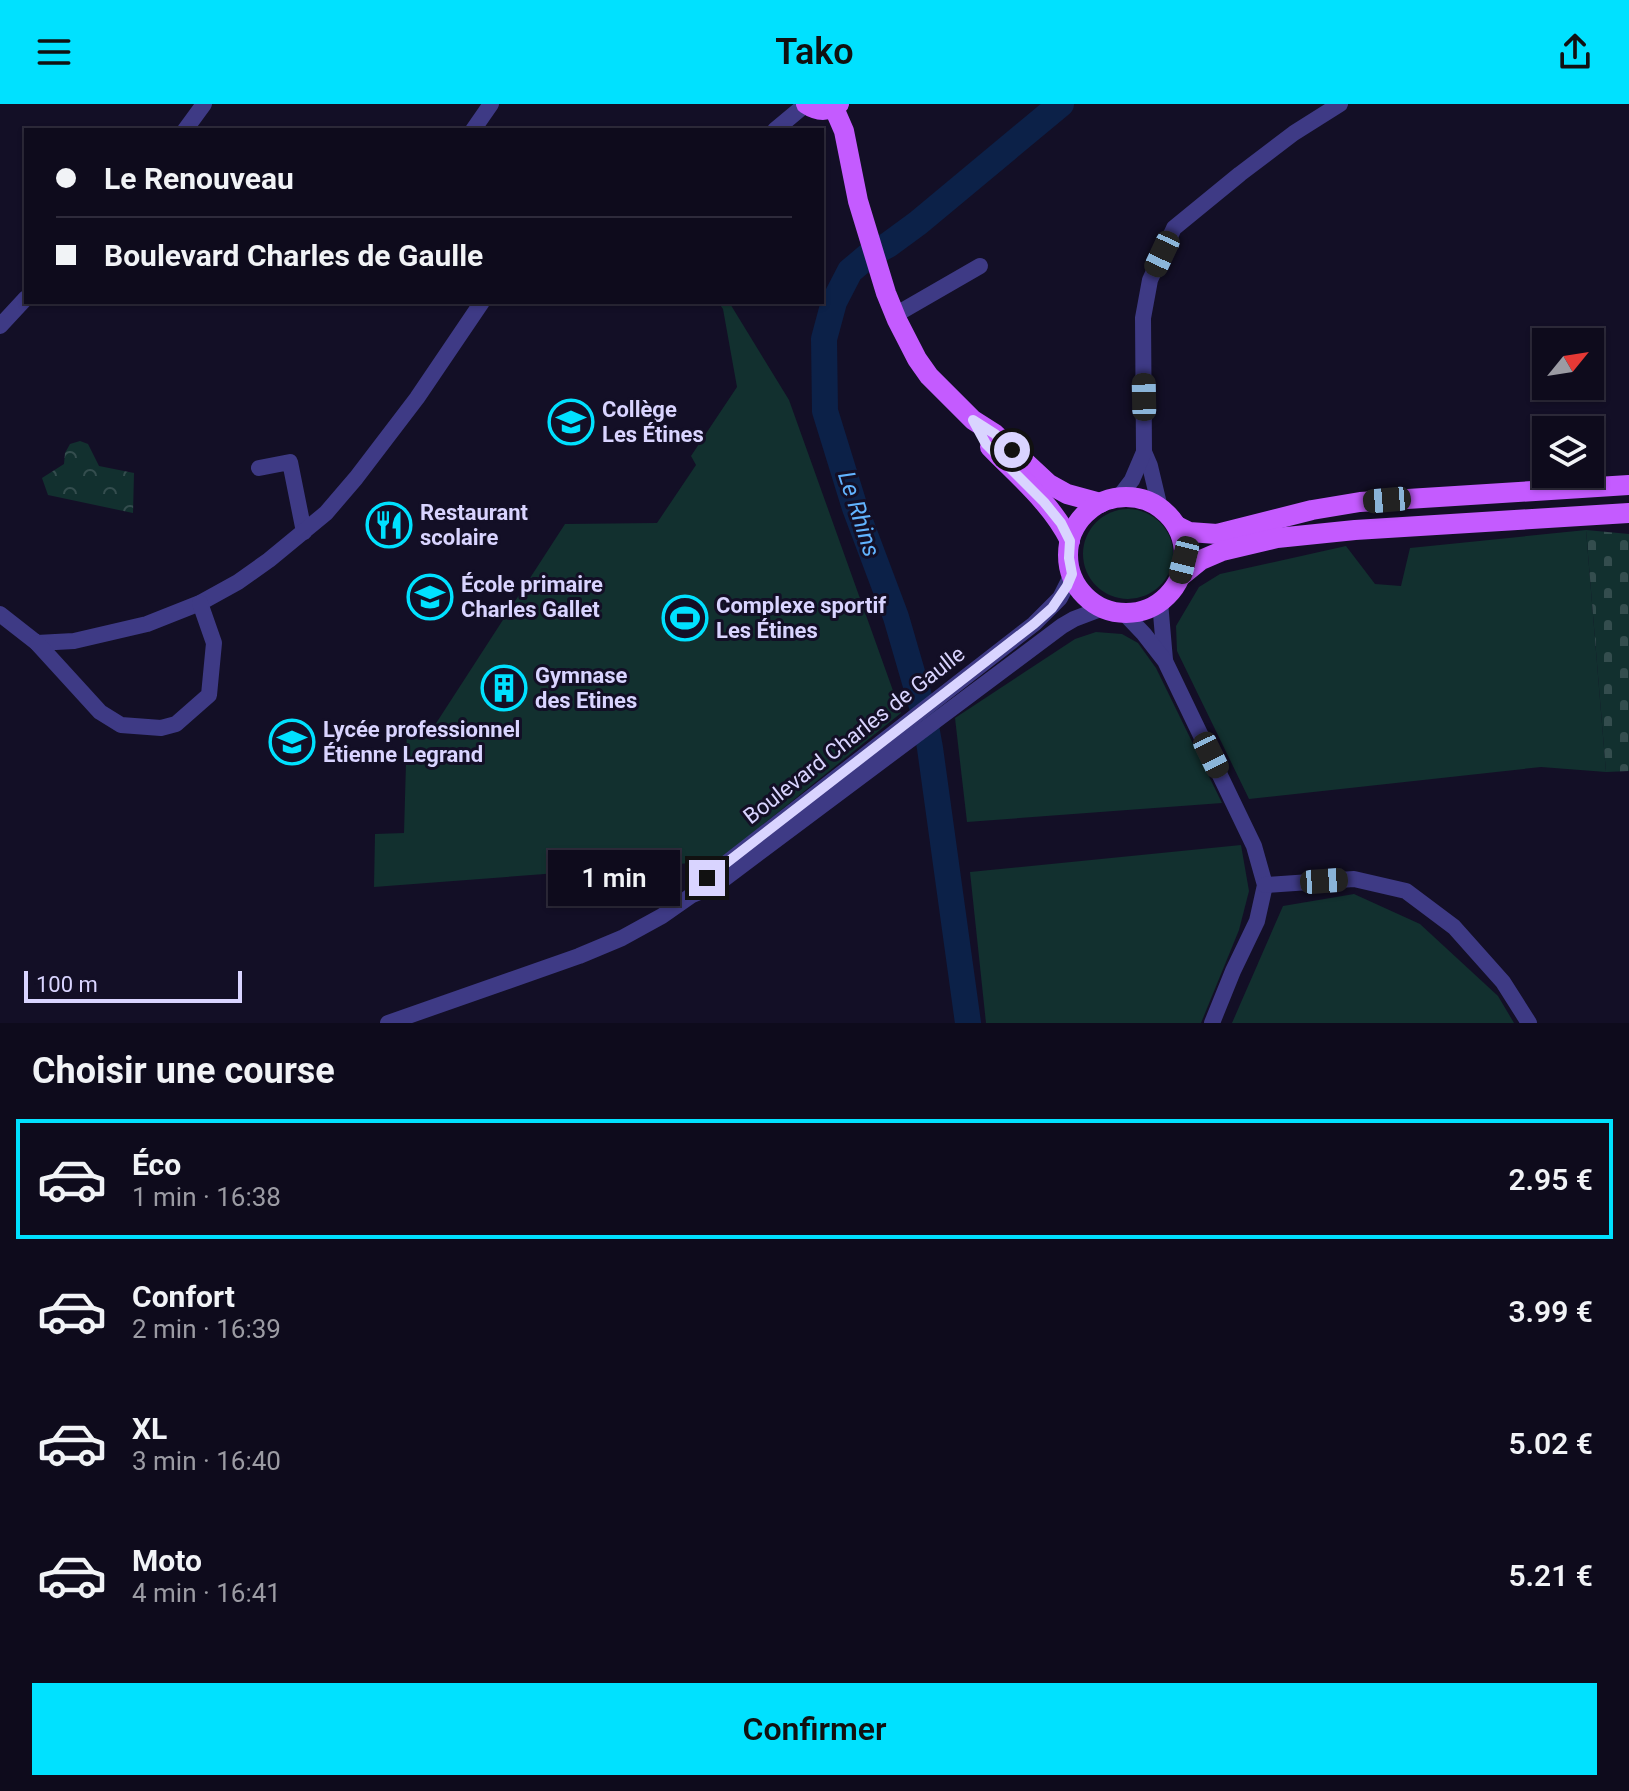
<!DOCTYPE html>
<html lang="fr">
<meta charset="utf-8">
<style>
body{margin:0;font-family:Roboto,sans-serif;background:#1c1929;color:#f1f3f6;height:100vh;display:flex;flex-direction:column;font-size:30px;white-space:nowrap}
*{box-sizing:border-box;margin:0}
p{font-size:26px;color:#9b9ba3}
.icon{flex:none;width:44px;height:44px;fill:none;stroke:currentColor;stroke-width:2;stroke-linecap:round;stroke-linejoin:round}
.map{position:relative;height:919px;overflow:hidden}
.sheet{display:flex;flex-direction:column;background:#0e0b1c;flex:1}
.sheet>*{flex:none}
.top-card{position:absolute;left:24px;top:24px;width:800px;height:176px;border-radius:0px;box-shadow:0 2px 6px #0004,0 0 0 2px #2e2b3b;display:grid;align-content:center;height:176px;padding:0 32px;background:#0e0b1c}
.needle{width:52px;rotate:60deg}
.buttons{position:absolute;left:1532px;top:224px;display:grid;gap:16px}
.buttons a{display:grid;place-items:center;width:72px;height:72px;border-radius:0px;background:#0e0b1c;box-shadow:0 2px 6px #0004,0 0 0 2px #2e2b3b;font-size:40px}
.scale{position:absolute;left:24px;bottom:20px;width:218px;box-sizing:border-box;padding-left:8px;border:4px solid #d9d4ff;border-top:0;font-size:22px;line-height:28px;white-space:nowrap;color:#d9d4ff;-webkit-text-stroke:6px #130f26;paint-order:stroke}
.end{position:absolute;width:36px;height:36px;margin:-18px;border:10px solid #d9d4ff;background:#111;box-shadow:0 0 0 4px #111}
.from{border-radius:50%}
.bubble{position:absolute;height:56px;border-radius:0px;background:#0e0b1c;box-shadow:0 2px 6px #0004,0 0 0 2px #2e2b3b;font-size:26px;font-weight:600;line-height:56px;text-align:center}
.car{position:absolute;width:24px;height:48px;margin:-24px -12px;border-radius:10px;box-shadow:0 0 6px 2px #0007;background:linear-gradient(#222 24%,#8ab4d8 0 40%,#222 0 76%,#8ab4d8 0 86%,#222 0)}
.top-card b{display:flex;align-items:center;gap:28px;height:76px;font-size:30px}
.top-card b+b{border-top:2px solid #2e2b3b}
.top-card i{width:20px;height:20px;background:#f1f3f6}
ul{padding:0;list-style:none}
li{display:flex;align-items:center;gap:24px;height:120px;margin:0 16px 12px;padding:0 16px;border:4px solid transparent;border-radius:0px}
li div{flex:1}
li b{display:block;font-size:30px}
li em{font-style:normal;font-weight:600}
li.active{border-color:#00e1ff}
li>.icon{width:72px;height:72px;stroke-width:1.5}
h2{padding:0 32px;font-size:36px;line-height:96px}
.primary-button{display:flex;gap:16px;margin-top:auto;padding:16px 32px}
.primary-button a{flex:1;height:92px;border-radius:0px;background:#00e1ff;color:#111;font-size:32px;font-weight:600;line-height:92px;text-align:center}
header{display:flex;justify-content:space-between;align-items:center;height:104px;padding:0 32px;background:#00e1ff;color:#111;font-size:36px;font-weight:600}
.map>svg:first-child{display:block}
</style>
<header><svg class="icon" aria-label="menu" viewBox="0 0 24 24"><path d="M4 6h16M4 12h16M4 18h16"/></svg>Tako<svg class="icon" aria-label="share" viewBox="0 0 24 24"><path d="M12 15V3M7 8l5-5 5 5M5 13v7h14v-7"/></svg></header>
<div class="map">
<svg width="1629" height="919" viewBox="0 0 1629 919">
<defs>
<pattern id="cemetery-stones" width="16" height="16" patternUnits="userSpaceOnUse" patternTransform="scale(2)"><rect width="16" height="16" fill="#12302f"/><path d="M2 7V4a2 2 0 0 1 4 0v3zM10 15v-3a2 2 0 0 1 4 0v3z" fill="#344d4e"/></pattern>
<pattern id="park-crowns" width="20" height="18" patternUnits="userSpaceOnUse" patternTransform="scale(2)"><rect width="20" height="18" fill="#12302f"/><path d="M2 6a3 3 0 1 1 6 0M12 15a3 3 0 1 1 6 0" fill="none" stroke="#344d4e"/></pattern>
</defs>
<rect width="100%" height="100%" fill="#130f26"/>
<g fill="#12302f">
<path d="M718,198h11l60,98 112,313 -183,148 -344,26 1,-53 29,-1 3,-105h26l132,-204 92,-1 39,-58 -5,-9 46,-69 -14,-78z"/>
<circle cx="1128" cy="450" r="45"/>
<path d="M1586,426l20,242 -65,-5 -292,32 -72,-148 -1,-25 23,-39 21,-13 126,-28 29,38 26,2 9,-38z"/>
<path d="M1096,528l26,2 16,9 18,25 66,135 -255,19 -12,-104 120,-79z"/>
<path d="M1241,741l8,46 -10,39 -38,93h-215l-16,-151z"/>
<path d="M1354,790l66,30 78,72 16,27h-282l51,-117z"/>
</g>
<path fill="url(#cemetery-stones)" d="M1586,426l43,4v237l-23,1z"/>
<path fill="url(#park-crowns)" d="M80,337l8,3 11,22 35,7 -1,40 -85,-18 -6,-17 22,-14 1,-11 5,-9z"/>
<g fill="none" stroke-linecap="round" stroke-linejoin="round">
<path stroke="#0c2148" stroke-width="26" d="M968,919l-38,-275 -7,-38 -27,-93 -41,-109 -30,-97 -1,-72 10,-37 16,-31 19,-16 19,-10 30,-22 143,-119"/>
<g stroke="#3e3a85" stroke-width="16">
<path d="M185,26l19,-26"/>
<path d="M473,26l18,-26"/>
<path d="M775,26l31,-26"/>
<path d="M895,211l85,-49"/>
<path d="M0,222l26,-28"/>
<path d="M1144,348l6,14 10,42"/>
<path d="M259,364l31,-6 14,70"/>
<path d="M1119,393l13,-17 12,-28 -1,-134 7,-38 24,-52 66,-54 54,-41 46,-29"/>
<path d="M1160,498l5,58"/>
<path d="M1124,509l20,21 21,27 89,185 11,39 -8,36 -24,50 -21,52"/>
<path d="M0,510l37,29 37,-2 73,-17 53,-21 38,-21 31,-22 57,-47 30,-35 61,-80 65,-96"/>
<path d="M37,539l63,69 21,13 40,3 15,-4 33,-29 5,-52 -14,-40"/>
<path d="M1265,781l89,-6 52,12 48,36 49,55 26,41"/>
<path d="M696,787l11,-13 327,-254 26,-26 12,-24"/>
<path d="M388,919l191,-67 43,-18 40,-22 30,-21 24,-10 346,-259 12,-7 29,-11"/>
</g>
<g stroke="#c45bff" stroke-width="20">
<path d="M806,0c12,8 22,8 33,0"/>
<path d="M834,4l10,23 14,70 28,92 11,27 20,39 12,17 44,44 22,14 54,50 18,10 33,9"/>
<path d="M990,343c28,29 62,57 80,94"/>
<circle cx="1126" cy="451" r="58"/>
<path d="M1177,422l12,6 28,2 95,-24 48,-8 269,-17"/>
<path d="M1180,473l21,-17 21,-9 55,-13 78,-8 274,-17"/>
</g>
</g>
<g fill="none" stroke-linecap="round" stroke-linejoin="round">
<path stroke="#d9d4ff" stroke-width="10" d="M707,774l327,-254 18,-16 15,-22 5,-12 -3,-16 1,-17 -9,-18 -17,-21 -58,-58 -13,-24 22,14 17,16"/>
</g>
<defs>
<g id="school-ring" transform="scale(2.3)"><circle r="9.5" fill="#130f26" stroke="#00e1ff" stroke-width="1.5"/><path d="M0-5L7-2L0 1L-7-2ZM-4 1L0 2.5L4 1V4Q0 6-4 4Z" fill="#00e1ff"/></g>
<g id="restaurant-ring" transform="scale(2.3)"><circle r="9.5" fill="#130f26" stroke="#00e1ff" stroke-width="1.5"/><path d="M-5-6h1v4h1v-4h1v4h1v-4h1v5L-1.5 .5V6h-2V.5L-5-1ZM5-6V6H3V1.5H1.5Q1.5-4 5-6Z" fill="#00e1ff"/></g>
<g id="stadium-ring" transform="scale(2.3)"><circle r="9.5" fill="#130f26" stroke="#00e1ff" stroke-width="1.5"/><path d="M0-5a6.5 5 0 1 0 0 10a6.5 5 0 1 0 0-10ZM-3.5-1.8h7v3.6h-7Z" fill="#00e1ff"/></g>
<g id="building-ring" transform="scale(2.3)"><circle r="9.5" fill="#130f26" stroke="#00e1ff" stroke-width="1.5"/><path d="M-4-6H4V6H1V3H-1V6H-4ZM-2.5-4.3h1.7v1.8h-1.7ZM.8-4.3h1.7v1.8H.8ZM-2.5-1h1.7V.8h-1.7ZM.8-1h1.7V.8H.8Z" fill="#00e1ff"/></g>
</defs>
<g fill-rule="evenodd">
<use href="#school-ring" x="571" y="318"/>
<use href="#restaurant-ring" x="389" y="421"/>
<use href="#school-ring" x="430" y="493"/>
<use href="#stadium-ring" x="685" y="514"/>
<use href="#building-ring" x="504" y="584"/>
<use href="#school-ring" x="292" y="638"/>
</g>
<g text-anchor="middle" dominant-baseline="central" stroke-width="6" stroke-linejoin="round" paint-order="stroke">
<g font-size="22" font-weight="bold" fill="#d9d4ff" stroke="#130f26" text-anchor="start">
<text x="602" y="305">Collège<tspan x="602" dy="25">Les Étines</tspan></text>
<text x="420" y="408">Restaurant<tspan x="420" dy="25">scolaire</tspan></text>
<text x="461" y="480">École primaire<tspan x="461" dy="25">Charles Gallet</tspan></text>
<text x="716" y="501">Complexe sportif<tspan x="716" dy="25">Les Étines</tspan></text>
<text x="535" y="571">Gymnase<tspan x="535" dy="25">des Etines</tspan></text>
<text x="323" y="625">Lycée professionnel<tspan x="323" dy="25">Étienne Legrand</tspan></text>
</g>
<g font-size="22" fill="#d9d4ff" stroke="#130f26">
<text transform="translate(854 631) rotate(-38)">Boulevard Charles de Gaulle</text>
</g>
<g font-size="24" font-style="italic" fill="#62b4ff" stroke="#130f26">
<text transform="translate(859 410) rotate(72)">Le Rhins</text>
</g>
</g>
</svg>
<div class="buttons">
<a><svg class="needle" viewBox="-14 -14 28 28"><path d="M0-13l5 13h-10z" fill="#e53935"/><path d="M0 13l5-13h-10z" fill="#9b9ba3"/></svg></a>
<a><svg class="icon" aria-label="layers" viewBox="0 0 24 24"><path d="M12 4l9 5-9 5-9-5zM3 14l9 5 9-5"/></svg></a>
</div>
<div class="scale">100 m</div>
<i class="end from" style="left:1012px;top:346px"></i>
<i class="end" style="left:707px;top:774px"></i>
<div class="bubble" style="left:548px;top:746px;width:132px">1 min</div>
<i class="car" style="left:1162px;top:150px;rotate:205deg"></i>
<i class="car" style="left:1144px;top:293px;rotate:359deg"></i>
<i class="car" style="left:1387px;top:396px;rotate:265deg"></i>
<i class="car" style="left:1184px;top:456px;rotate:194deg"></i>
<i class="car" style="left:1211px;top:651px;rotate:154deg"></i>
<i class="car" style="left:1324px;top:777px;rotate:86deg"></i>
<div class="top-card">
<b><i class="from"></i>Le Renouveau</b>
<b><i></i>Boulevard Charles de Gaulle</b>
</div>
</div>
<section class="sheet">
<h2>Choisir une course</h2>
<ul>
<li class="active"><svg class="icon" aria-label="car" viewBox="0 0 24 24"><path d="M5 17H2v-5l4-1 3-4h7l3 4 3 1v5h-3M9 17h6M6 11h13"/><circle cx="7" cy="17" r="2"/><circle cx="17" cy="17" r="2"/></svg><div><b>Éco</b><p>1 min · 16:38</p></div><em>2.95 €</em></li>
<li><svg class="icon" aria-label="car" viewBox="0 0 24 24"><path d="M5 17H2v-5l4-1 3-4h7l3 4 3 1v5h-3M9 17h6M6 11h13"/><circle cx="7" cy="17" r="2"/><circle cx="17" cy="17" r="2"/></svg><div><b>Confort</b><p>2 min · 16:39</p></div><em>3.99 €</em></li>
<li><svg class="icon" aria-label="car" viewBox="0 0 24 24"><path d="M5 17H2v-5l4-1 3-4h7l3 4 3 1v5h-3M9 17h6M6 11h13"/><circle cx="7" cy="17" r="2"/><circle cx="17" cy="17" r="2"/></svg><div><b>XL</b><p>3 min · 16:40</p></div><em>5.02 €</em></li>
<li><svg class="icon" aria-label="car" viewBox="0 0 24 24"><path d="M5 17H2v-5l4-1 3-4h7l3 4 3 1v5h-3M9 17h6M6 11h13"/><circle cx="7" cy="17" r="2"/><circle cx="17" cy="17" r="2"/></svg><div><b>Moto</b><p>4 min · 16:41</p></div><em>5.21 €</em></li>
</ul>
<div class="primary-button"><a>Confirmer</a></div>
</section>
